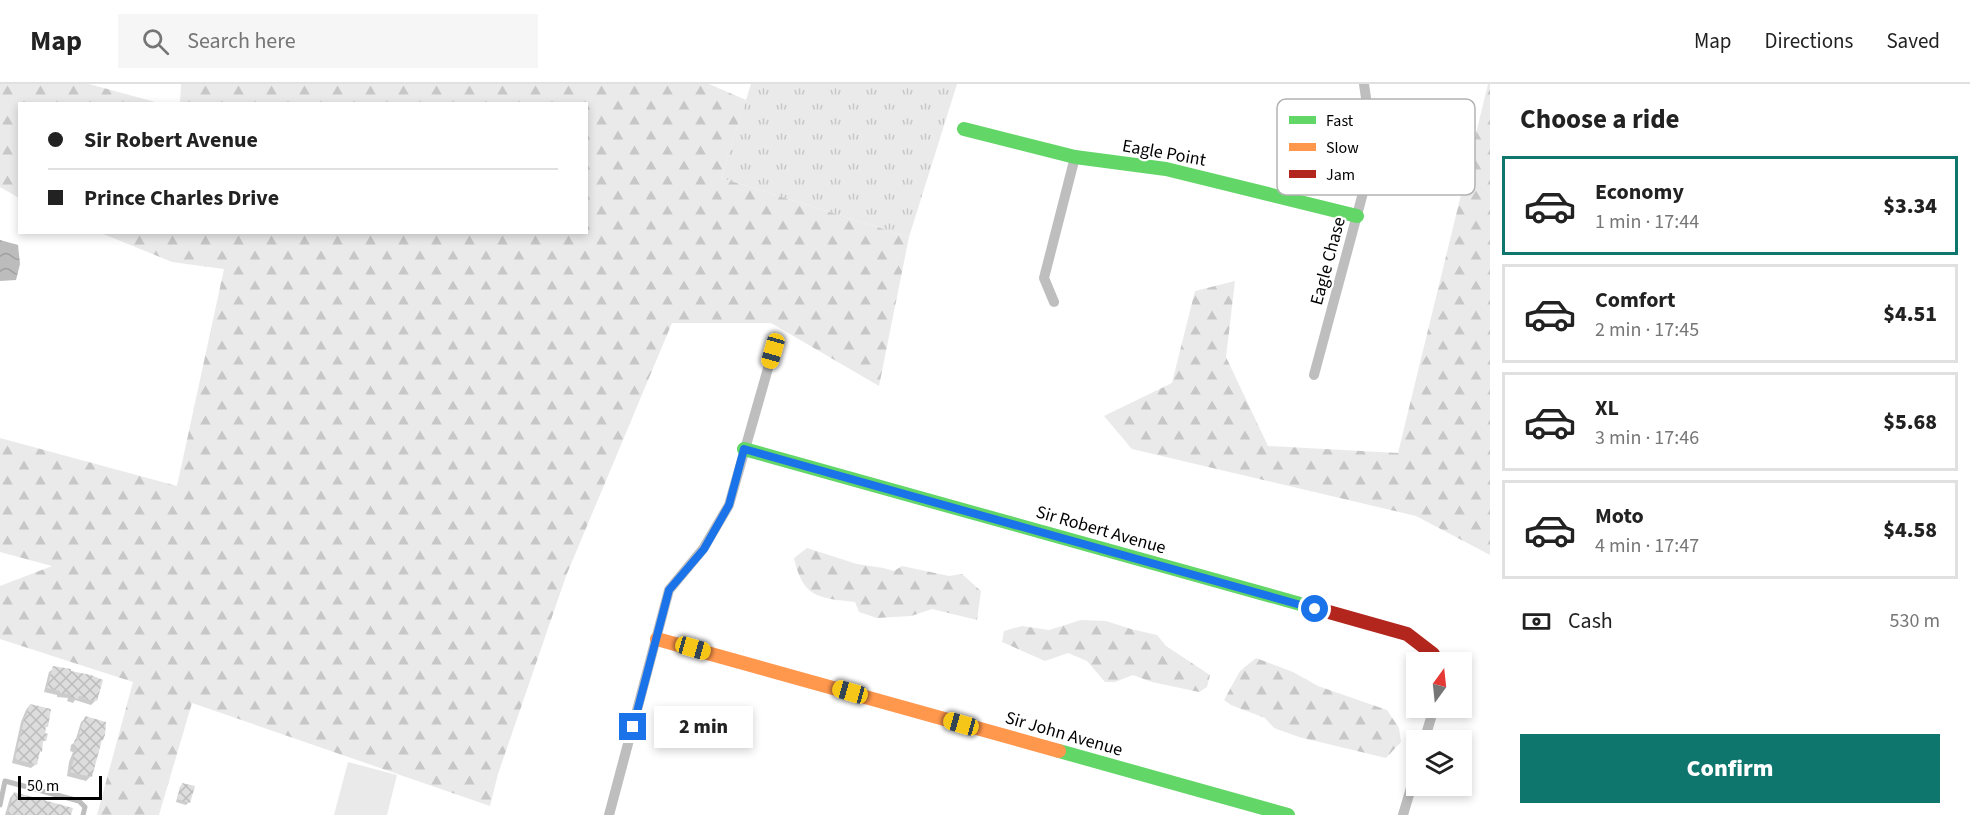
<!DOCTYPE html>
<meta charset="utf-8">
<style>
body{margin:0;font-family:"Source Sans 3",sans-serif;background:#f6f6f6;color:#222;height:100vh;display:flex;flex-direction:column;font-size:22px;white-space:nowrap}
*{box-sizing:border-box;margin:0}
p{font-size:20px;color:#767676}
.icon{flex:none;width:33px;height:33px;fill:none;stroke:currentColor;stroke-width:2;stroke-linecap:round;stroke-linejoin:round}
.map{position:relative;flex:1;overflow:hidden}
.side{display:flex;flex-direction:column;background:#fff;width:480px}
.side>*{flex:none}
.banner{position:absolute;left:18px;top:18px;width:570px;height:132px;border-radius:0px;box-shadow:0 3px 9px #0003;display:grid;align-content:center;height:132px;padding:0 30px;background:#fff}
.needle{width:39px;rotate:15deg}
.controls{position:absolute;left:1406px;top:568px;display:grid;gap:12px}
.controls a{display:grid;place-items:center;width:66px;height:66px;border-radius:0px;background:#fff;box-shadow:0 3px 9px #0003;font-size:30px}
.scale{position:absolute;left:18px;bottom:15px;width:84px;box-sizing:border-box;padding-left:6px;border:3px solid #000;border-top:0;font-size:16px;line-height:21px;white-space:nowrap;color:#000;-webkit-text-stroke:4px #fff;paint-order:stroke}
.end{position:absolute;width:27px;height:27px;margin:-14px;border:8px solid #1a73e8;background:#fff;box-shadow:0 0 0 3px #fff}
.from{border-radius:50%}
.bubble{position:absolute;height:42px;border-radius:0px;background:#fff;box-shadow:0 3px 9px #0003;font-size:20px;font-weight:800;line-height:42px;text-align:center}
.car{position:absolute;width:18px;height:36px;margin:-18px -9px;border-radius:8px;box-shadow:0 0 4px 2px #0007;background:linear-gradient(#f5c518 24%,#345 0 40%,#f5c518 0 76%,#345 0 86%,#f5c518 0)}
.banner b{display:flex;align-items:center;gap:21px;height:57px;font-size:22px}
.banner b+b{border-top:2px solid #e0e0e0}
.banner i{width:15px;height:15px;background:#222}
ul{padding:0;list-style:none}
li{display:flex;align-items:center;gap:18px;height:99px;margin:0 12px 9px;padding:0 18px;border:3px solid #e0e0e0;border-radius:0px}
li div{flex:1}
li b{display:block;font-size:22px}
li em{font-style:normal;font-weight:800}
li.current{border-color:#0f766e}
li>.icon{width:54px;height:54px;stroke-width:1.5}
h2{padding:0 30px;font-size:27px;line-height:72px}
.pay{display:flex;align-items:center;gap:15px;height:66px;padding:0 30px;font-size:22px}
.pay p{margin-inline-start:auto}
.primary-button{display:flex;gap:12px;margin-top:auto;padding:12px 30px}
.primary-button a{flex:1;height:69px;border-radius:0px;background:#0f766e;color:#fff;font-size:24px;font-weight:800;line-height:69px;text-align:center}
header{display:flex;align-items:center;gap:36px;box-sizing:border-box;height:84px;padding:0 30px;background:#fff;border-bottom:2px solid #e0e0e0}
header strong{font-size:28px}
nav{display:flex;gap:33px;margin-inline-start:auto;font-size:21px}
.search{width:420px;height:54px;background:#f6f6f6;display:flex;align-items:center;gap:15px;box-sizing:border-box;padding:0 21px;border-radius:0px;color:#767676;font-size:22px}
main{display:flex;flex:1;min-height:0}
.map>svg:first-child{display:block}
</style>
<header>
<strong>Map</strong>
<div class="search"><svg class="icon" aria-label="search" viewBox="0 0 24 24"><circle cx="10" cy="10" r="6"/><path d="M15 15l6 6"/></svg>Search here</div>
<nav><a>Map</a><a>Directions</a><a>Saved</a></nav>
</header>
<main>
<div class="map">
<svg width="1490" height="731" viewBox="0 0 1490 731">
<defs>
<pattern id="grass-tufts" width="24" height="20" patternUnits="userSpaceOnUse" patternTransform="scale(1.5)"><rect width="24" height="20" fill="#eaeaea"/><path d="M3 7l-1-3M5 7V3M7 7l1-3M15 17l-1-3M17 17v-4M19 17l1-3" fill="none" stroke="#c7c7c7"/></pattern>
<pattern id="forest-firs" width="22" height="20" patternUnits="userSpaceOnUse" patternTransform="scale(1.5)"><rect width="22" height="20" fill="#eaeaea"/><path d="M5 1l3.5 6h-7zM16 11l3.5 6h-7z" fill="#c7c7c7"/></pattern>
<pattern id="water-waves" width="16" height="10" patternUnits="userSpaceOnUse" patternTransform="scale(1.5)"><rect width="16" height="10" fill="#bcbcbc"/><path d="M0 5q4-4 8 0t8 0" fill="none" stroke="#a0a0a0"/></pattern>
<pattern id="building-cross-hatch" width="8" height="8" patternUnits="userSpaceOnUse" patternTransform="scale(1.5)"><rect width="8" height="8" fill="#ddd"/><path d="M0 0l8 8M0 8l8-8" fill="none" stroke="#bcbcbc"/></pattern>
</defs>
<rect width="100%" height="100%" fill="#fff"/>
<path fill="url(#grass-tufts)" d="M751,0h206l-48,153 -188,-59z"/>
<g fill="url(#forest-firs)">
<path d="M0,0h89l70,19 -139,1 -1,94 -19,-11z"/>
<path d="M181,0h528l37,16 -25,78 188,59 -30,149 -108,-63h-99l-106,253 -68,198 -8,32 -298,-103 -33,112h-62l36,-133 -133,-43v-53l52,-20 -52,-14v-114l177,48 47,-217 -52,-7 -71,-29 485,-1v-128l-406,-1z"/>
<path d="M1488,0h2v471l-74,-39 -284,-67 -28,-33 68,-33 23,-92 40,-10 -9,76 42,89 130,7z"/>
<path d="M807,464l50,16 26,4 11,3 8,-5 47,10 13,-2 19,17 -4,29 -45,-11 -21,7 -34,2 -18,-6 -4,-10c-37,-4 -52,-4 -61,-44z"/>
<path d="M1081,536l25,1 25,8 26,6 9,11 44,29 -3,12 -8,5 -47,-10 -19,-7 -18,7h-10l-18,-21 -19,-8 -23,8 -43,-19 2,-11 18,-5 27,4z"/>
<path d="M1256,574l37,14 25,14 69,24 12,18 2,14 -15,16 -87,-21 -25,-9 -9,-10 -34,-13 -7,-5 16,-29z"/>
</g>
<path fill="#eaeaea" d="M348,678l49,13 -10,40h-53z"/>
<path fill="url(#water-waves)" d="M0,156l18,5 2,19 -4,16 -16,1z"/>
<g fill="#0003">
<path d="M54,584l42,32 -5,5 -16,-5 -2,3 -6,-2 1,-3 -11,-1v-2l-13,-3 5,-20z"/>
<path d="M30,621l16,22 -2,2 1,11 -4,3 -5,21 -5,4 -19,-5 9,-41 5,-12z"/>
<path d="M86,634l5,58 -5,5 -19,-5 2,-14 4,-10 -3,-1 1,-6 4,-3 6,-20z"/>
<path d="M182,701l7,17 -3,3 -10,-3 4,-15z"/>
<path d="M14,709l57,16 -1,6h-65l5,-17z"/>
</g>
<g fill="url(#building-cross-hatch)">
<path d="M53,582l18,3v2l20,4 12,5 -6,21 -13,-2v-2l-5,-1 -1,3 -8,-2 1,-3 -11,-1v-2l-13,-3z"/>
<path d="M30,620l21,5 -3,18h-2l-1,6 3,1 -2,7 -3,-1 -1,12 -2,-1 -3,14 -22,-6 10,-43 1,1z"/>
<path d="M85,632l21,6 -1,13 -2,5h-1l-10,37 -22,-5 4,-13 -2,-1 5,-10 -4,-1 2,-8 4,1 1,-6h-1z"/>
<path d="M182,699l13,3 -5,17 -13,-4z"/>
<path d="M14,708l59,16 -2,7h-56l-7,-2z"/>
</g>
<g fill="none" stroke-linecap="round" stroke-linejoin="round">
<path stroke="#bebebe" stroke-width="5" d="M0,721l5,-24 74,20 6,6 -2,8"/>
<g stroke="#bebebe" stroke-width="10">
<path d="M1054,218l-10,-24 31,-121"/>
<path d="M1314,291l57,-212v-30l-7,-49"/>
<path d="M1424,657l10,-33"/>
<path d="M609,731l60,-225 34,-41 26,-44 44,-154"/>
<path d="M1403,731l13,-44"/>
</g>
<g stroke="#63d668" stroke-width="14">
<path d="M964,45l111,28 91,12 191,47"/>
<path d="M744,365l567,158"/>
<path d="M1059,667l229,64"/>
</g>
<path stroke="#ff974d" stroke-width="14" d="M657,555l402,112"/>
<path stroke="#b3261e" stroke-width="14" d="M1311,523l96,27 26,20 3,9"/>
</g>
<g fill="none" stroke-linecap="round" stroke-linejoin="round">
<path stroke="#1a73e8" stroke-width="8" d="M633,643l36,-137 35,-41 25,-44 15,-56 571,160"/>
</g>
<g text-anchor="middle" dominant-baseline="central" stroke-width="4.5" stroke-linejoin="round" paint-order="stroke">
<g font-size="18" fill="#000" stroke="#fff">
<text transform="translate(1164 69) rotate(10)">Eagle Point</text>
<text transform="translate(1328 177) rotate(-75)">Eagle Chase</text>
<text transform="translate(1101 446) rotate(16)">Sir Robert Avenue</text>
<text transform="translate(1064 650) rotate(16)">Sir John Avenue</text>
</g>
</g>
<rect x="1277" y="15" width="198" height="96" rx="9" fill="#fff" stroke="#b2b2b2" stroke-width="1.5"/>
<rect x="1289" y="32" width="27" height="8" fill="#63d668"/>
<rect x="1289" y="59" width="27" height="8" fill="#ff974d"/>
<rect x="1289" y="86" width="27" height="8" fill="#b3261e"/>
<g font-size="16" fill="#000">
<text x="1326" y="42">Fast</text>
<text x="1326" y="69">Slow</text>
<text x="1326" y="96">Jam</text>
</g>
</svg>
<div class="controls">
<a><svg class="needle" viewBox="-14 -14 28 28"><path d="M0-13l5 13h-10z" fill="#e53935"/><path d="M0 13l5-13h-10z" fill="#767676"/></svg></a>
<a><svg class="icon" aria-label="layers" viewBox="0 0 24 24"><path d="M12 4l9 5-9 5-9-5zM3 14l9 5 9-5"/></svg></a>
</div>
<div class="scale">50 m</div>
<i class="end from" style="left:1315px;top:525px"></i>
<i class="end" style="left:633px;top:643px"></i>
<div class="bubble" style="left:654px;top:622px;width:99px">2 min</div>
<i class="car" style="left:773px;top:267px;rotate:196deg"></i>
<i class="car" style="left:693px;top:564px;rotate:106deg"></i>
<i class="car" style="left:850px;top:608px;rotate:286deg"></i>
<i class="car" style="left:961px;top:640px;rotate:286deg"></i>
<div class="banner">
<b><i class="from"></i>Sir Robert Avenue</b>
<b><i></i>Prince Charles Drive</b>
</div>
</div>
<section class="side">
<h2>Choose a ride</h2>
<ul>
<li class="current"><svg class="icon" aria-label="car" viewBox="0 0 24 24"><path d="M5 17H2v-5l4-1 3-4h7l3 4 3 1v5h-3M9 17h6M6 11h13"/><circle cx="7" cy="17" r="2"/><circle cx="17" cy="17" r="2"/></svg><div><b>Economy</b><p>1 min · 17:44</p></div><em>$3.34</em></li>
<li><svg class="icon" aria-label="car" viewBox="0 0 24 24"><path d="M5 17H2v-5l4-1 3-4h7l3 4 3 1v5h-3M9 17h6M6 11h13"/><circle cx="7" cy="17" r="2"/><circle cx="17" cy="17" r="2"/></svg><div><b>Comfort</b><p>2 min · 17:45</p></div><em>$4.51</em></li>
<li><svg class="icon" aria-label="car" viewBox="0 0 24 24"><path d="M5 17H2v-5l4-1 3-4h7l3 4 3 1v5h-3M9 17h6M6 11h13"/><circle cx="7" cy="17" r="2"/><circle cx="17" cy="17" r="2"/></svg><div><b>XL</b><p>3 min · 17:46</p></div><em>$5.68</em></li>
<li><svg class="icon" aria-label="car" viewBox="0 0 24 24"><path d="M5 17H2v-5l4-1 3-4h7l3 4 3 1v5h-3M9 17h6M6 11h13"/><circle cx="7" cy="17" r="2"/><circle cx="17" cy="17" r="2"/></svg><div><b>Moto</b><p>4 min · 17:47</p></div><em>$4.58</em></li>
</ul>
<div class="pay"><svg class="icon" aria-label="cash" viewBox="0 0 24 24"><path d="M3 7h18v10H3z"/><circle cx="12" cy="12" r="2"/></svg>Cash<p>530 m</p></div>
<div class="primary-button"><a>Confirm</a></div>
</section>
</main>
